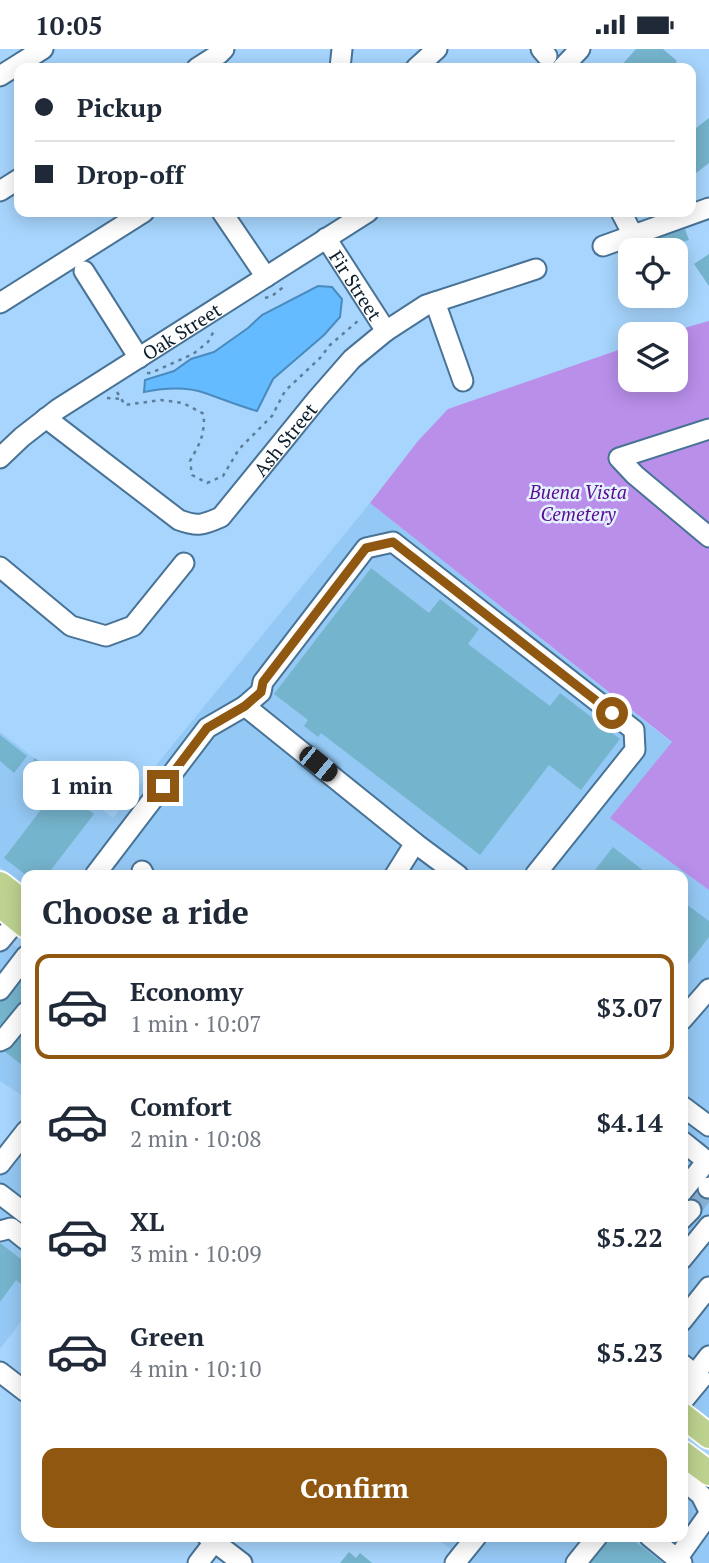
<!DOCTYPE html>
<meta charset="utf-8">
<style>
body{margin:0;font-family:"PT Serif",serif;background:#f6f6f7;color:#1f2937;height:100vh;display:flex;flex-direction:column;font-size:26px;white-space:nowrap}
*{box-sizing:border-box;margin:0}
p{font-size:23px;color:#747a83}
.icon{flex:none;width:38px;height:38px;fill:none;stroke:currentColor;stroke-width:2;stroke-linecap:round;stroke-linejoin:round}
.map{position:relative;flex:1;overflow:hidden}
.panel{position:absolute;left:21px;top:821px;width:667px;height:672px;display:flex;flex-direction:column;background:#fff;border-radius:14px;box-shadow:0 4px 18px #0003}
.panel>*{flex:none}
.hud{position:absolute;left:14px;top:14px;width:682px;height:154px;border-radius:14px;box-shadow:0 4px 18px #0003;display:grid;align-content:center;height:154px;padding:0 21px;background:#fff}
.tools{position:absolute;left:618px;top:189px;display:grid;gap:14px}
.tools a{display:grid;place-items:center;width:70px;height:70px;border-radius:14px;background:#fff;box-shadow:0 4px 18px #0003;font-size:35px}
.end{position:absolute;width:32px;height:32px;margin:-16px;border:9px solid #905711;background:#fff;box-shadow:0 0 0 4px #fff}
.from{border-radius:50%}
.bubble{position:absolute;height:49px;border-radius:14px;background:#fff;box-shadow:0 4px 18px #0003;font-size:23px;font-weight:800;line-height:49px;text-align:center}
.car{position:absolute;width:21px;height:42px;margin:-21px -10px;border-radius:9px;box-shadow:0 0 5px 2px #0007;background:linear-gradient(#222 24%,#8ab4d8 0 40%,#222 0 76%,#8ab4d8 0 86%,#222 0)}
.hud b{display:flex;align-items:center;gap:24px;height:66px;font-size:26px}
.hud b+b{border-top:2px solid #e0e1e3}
.hud i{width:18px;height:18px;background:#1f2937}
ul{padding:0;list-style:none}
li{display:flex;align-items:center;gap:21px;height:105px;margin:0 14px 10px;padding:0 7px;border:4px solid transparent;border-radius:14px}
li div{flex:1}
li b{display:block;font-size:26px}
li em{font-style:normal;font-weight:800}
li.on{border-color:#905711}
li>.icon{width:63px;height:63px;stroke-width:1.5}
h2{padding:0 21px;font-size:32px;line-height:84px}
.button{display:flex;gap:14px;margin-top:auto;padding:14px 21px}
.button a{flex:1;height:80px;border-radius:14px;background:#905711;color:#fff;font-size:28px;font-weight:800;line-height:80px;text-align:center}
.status{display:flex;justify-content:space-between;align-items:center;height:49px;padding:0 35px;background:#fff;direction:ltr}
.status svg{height:19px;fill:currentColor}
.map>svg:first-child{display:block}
</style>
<div class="status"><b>10:05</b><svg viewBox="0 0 49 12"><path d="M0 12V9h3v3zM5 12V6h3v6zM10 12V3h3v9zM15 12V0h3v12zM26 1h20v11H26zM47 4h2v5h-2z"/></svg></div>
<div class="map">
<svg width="709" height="1514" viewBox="0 0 709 1514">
<rect width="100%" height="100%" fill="#a7d5fd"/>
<g fill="#95c9f5">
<path d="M370,454l302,240 -61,75 98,72v531l-27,-21v-525h-656v13l-26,-21v-135l113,86z"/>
<path d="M0,885l26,21v143l-26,-17z"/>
<path d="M26,1091v175l-26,34v-172z"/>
<path d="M683,1418l26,21v75h-249l3,-5 -29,-21h248z"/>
</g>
<path fill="#b98fea" d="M709,272v569l-99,-72 62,-76 -302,-239 48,-62 30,-32 182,-63v34h46v-46h-13z"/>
<path fill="#65bbff" stroke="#4a8bbf" stroke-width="2" d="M318,237l14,1 10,12 -2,18 -16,18 -51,44 -16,32c-18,-5 -35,-12 -52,-18 -20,-7 -41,-5 -61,-1l1,-12 29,-9 17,-12 23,-7 34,-24 14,-13z"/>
<g fill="#75b4cd">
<path d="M636,0h27l14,12 -6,7h-52z"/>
<path d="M709,69v45l-18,14v-45z"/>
<path d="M685,180l4,11 -31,10h-13l-2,-8z"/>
<path d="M709,205v32l-15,-22z"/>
<path d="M371,519l58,45 11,-14 39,30 -11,15 82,62 10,-13 60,46 -39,51 -32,-25 -69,90 -159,-122 -3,4 -14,-11 4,-6 -34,-26z"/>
<path d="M0,686l27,21 -13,17 -14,-12z"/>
<path d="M35,709l42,32 -6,7 23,17 -47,61h-21l-22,-17 49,-64 -28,-23z"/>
<path d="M613,798l36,28h-58z"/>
<path d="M682,852l27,20v16l-27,35z"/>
<path d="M21,923l5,4v27l-20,26 -6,-5v-26z"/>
<path d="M26,973v46l-22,-17z"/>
<path d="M703,1135l6,5v12l-12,14 -11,-10z"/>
<path d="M0,1194l26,20v25l-10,-8 -16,22z"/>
<path d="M607,1488h22l34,26h-77z"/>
<path d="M349,1503l7,6 4,-5 12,10h-32z"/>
</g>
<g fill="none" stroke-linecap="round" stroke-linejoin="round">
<path stroke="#88b0d3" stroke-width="19" stroke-dasharray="19 10" stroke-linecap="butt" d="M691,1161l17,-22"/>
<g stroke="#487396" stroke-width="23">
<g id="minor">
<path d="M541,0l6,7"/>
<path d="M197,19l22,-14 5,-5"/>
<path d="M340,19l2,-19"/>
<path d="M416,19l21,-19"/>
<path d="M562,19l18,-19"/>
<path d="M0,27l43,-27"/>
<path d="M0,142l19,-12"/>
<path d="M222,163l44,65"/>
<path d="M621,163l12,23"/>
<path id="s1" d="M326,189l60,93"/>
<path d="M603,197l106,-38"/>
<path d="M84,222l55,87"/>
<path d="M435,253l28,79"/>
<path d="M0,254l144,-91"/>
<path id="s2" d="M46,369l133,102c19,7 24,5 42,-3l96,-118 35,-40 34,-28 40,-26 110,-36"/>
<path d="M709,380l-90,29 16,17 74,62"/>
<path id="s3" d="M0,409l22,-21 36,-28 310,-197"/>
<path d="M0,518l71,59 35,10 27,-10 51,-63"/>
<path d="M245,657l16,-14 2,-10 103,-134 27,-6 241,188 1,20 -100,125"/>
<path d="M415,794l43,32"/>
<path d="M142,822l2,4"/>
<path d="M95,826l112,-147 38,-22 170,137 -20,32"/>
<path d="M0,892l10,-12"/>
<path d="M0,941l26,-34"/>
<path d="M682,971l27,-31"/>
<path d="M0,992l4,-2 22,-27"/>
<path d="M682,1057l27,20"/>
<path d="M682,1092l25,20 -25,31"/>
<path d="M0,1115l26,-33"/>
<path d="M708,1139l1,-1"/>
<path d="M0,1145l26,20"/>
<path d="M682,1170l9,-9"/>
<path d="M0,1182l11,-3 15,12"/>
<path d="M682,1210l27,-33"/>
<path d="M682,1272l27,-34"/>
<path d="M682,1315l19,15 -19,23"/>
<path d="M0,1323l26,20"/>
<path d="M695,1325l14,-18"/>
<path d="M682,1430l19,16 8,16"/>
<path d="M208,1488l34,26"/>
<path d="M650,1488l32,26"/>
<path d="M677,1510l32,-45"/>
<path d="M198,1514l20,-26"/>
<path d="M455,1514l21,-26"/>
<path d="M576,1514l21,-26"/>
</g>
</g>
<g stroke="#fff" stroke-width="28">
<g id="major">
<path d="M0,835l26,20"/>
<path d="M0,856l26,21"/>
<path d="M682,1366l27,21"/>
<path d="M682,1404l27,20"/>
</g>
</g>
<g stroke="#5d7e9a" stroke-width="2.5" stroke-dasharray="3.5 5" stroke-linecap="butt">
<path d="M265,249l7,-2 14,-11"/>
<path d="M147,324h4l42,-19 15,-12 7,-13"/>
<path d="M117,343l8,13 36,-5 22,3 21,11c0,23 -3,27 -14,47l2,14 15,8 16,-7 16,-27 33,-33 13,-25 35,-33 10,-13 29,-25"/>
<path d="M107,349l14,1"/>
</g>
<use href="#minor" stroke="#fff" stroke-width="19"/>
<use href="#major" stroke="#bdd28f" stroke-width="24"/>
</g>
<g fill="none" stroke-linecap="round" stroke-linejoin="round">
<path stroke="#905711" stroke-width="9" d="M163,737l44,-58 38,-22 16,-14 2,-10 103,-134 27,-6 219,171"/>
</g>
<g text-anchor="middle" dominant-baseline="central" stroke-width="5" stroke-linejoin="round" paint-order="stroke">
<g font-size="19" fill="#0b1c2b" stroke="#e4f2fe">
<text stroke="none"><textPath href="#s1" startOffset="56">Fir Street</textPath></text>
<text stroke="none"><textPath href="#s3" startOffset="222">Oak Street</textPath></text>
<text stroke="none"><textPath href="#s2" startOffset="312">Ash Street</textPath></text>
</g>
<g font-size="19" font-style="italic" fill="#5b0b92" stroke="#e4f2fe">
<text x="578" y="442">Buena Vista<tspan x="578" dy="22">Cemetery</tspan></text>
</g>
</g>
</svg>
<div class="tools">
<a><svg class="icon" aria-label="locate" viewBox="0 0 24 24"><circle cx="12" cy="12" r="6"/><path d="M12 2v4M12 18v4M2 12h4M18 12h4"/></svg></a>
<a><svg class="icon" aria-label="layers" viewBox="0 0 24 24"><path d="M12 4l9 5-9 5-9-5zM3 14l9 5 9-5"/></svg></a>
</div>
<i class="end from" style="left:612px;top:664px"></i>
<i class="end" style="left:163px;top:737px"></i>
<div class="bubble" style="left:23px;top:712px;width:116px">1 min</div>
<i class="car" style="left:318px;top:715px;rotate:129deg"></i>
<div class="hud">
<b><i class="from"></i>Pickup</b>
<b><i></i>Drop-off</b>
</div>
<section class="panel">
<h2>Choose a ride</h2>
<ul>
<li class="on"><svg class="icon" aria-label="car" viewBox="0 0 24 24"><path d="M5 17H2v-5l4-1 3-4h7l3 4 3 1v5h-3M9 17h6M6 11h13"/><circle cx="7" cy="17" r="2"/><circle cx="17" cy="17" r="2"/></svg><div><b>Economy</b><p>1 min · 10:07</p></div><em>$3.07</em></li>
<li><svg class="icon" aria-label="car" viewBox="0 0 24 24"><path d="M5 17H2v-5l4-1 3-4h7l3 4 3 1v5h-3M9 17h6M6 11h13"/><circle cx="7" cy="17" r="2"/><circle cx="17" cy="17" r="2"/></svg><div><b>Comfort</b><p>2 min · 10:08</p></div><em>$4.14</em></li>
<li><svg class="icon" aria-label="car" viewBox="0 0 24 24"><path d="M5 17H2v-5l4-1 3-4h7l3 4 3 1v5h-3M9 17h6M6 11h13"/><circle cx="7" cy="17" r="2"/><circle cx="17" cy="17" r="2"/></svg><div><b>XL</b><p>3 min · 10:09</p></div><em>$5.22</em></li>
<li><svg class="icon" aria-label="car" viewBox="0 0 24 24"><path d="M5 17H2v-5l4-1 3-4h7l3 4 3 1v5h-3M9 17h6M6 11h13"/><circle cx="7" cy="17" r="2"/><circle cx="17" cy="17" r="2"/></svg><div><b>Green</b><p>4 min · 10:10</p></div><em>$5.23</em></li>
</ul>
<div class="button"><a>Confirm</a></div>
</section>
</div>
